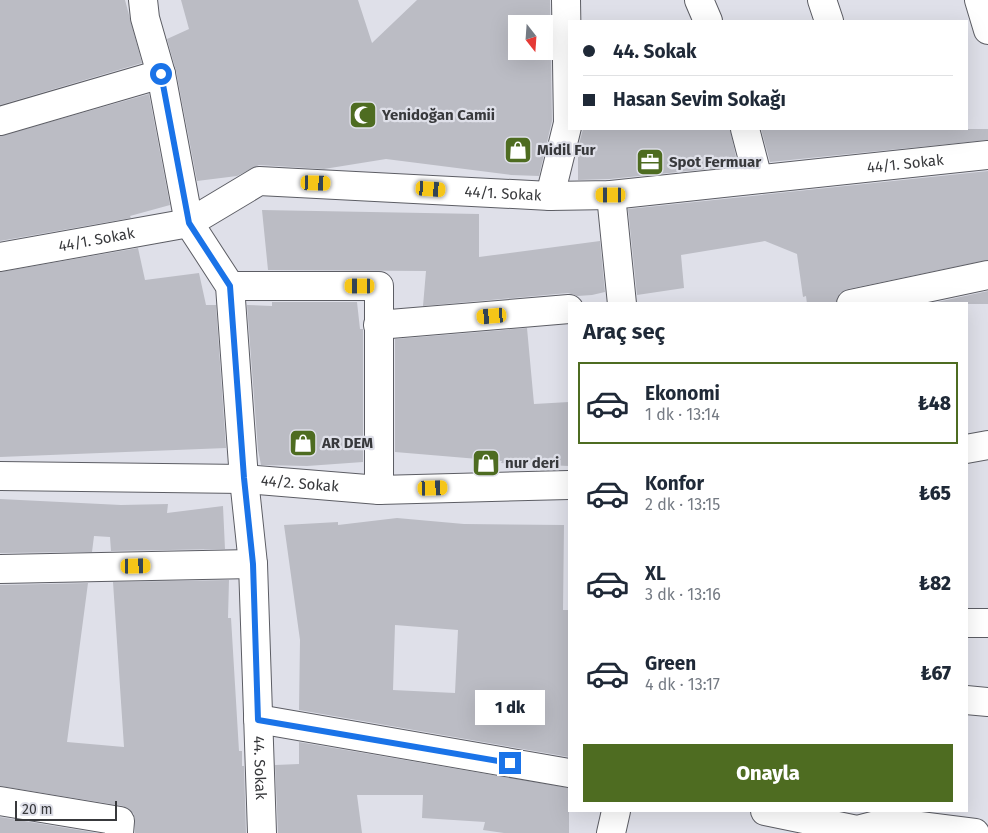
<!DOCTYPE html>
<html lang="tr">
<meta charset="utf-8">
<style>
body{margin:0;font-family:"Fira Sans",sans-serif;background:#f2f2f3;color:#1f2937;height:100vh;display:flex;flex-direction:column;font-size:19px;white-space:nowrap}
*{box-sizing:border-box;margin:0}
p{font-size:16px;color:#747a83}
.icon{flex:none;width:28px;height:28px;fill:none;stroke:currentColor;stroke-width:2;stroke-linecap:round;stroke-linejoin:round}
.map{position:relative;flex:1;overflow:hidden}
.sheet{position:absolute;left:568px;top:302px;width:400px;height:510px;display:flex;flex-direction:column;background:#fff;border-radius:0px;box-shadow:0 5px 20px #0002}
.sheet>*{flex:none}
.guide{position:absolute;left:568px;top:20px;width:400px;height:110px;border-radius:0px;box-shadow:0 5px 20px #0002;display:grid;align-content:center;height:110px;padding:0 15px;background:#fff}
.needle{width:32px;rotate:163deg}
.controls{position:absolute;left:508px;top:15px;display:grid;gap:10px}
.controls a{display:grid;place-items:center;width:45px;height:45px;border-radius:0px;background:#fff;box-shadow:0 5px 20px #0002;font-size:25px}
.scale{position:absolute;left:15px;bottom:12px;width:102px;box-sizing:border-box;padding-left:5px;border:2px solid #38393c;border-top:0;font-size:14px;line-height:18px;white-space:nowrap;color:#38393c;-webkit-text-stroke:4px #dfe0e9;paint-order:stroke}
.end{position:absolute;width:22px;height:22px;margin:-11px;border:6px solid #1a73e8;background:#fff;box-shadow:0 0 0 2px #fff}
.from{border-radius:50%}
.bubble{position:absolute;height:35px;border-radius:0px;background:#fff;box-shadow:0 5px 20px #0002;font-size:16px;font-weight:800;line-height:35px;text-align:center}
.car{position:absolute;width:15px;height:30px;margin:-15px -8px;border-radius:6px;box-shadow:0 0 4px 1px #0007;background:linear-gradient(#f5c518 24%,#345 0 40%,#f5c518 0 76%,#345 0 86%,#f5c518 0)}
.guide b{display:flex;align-items:center;gap:18px;height:48px;font-size:19px}
.guide b+b{border-top:1px solid #e0e1e3}
.guide i{width:12px;height:12px;background:#1f2937}
ul{padding:0;list-style:none}
li{display:flex;align-items:center;gap:15px;height:82px;margin:0 10px 8px;padding:0 5px;border:2px solid transparent;border-radius:0px}
li div{flex:1}
li b{display:block;font-size:19px}
li em{font-style:normal;font-weight:800}
li.active{border-color:#4e6c21}
li>.icon{width:45px;height:45px;stroke-width:1.5}
h2{padding:0 15px;font-size:22px;line-height:60px}
.button{display:flex;gap:10px;margin-top:auto;padding:10px 15px}
.button a{flex:1;height:58px;border-radius:0px;background:#4e6c21;color:#fff;font-size:20px;font-weight:800;line-height:58px;text-align:center}
.map>svg:first-child{display:block}
</style>
<div class="map">
<svg width="988" height="833" viewBox="0 0 988 833">
<rect width="100%" height="100%" fill="#dfe0e9"/>
<g fill="#bbbcc4" fill-rule="evenodd">
<path d="M0,0h125l17,63 -142,42z"/>
<path d="M181,0h177l14,43 45,-43h133l2,121 -13,55 -28,-1 -125,-16 -62,10 -65,-4 -22,11 -40,5 -21,-110 -9,-32 22,-10zM516,24h28v27h-28z"/>
<path d="M149,94l21,111 -40,11 1,2 -131,23v-105z"/>
<path d="M583,129h147l8,37 -128,13 -32,1v-32z"/>
<path d="M761,129h227v11l-218,22z"/>
<path d="M988,171v89l-140,29 -8,4 -4,11h-29l-1,-8 -3,1 -6,-43 -32,-13 -84,14 3,33 -47,7 -9,-86z"/>
<path d="M262,210l217,4v43l121,-16 5,51 -13,3 -15,1 -9,-3 -145,13 3,-35 -158,-1z"/>
<path d="M138,248l7,32 54,-7 7,32h10l10,143 -226,9v-185z"/>
<path d="M988,291v13h-60z"/>
<path d="M272,302h85l3,27h3v133l-56,4 -46,-1 -3,-15 -11,-145 25,1z"/>
<path d="M527,328l7,76 35,-2v64l-68,-3 1,-2 -107,-9v-113z"/>
<path d="M0,499l121,6 47,-1 -1,9 56,-7 2,43 -114,2 -1,-14 -16,-1 -2,16 -92,1z"/>
<path d="M397,518l67,6 100,1 -1,85h6v147l-270,-47 1,-70 -16,-115 54,-3v3zM395,625l63,5 -3,63 -62,-3z"/>
<path d="M229,580l-1,38h3l8,133h3v15h2l2,67h-111l-1,-19 -11,-8 -123,-20v-201l88,-2 -21,159 57,5 -11,-165z"/>
<path d="M299,742l270,46v45h-65l-21,-3 2,-8 -63,-4 1,-23h-66l5,38h-84l-3,-68 24,-1z"/>
<path d="M0,817l97,16h-97z"/>
</g>
<g fill="none" stroke-linecap="round" stroke-linejoin="round">
<g stroke="#5c5d64" stroke-width="30">
<g id="minor">
<path id="s1" d="M143,0l2,18 16,56 28,149 41,63 14,193 9,85 9,269"/>
<path d="M699,0l9,21"/>
<path d="M822,0l7,21"/>
<path d="M979,0l9,30"/>
<path d="M0,121l161,-47"/>
<path d="M745,129l13,50"/>
<path d="M611,195l11,109"/>
<path d="M550,196l18,-73 -2,-123"/>
<path id="s2" d="M0,257l189,-34 70,-42 291,15 61,-1 377,-40"/>
<path d="M230,286h149v204"/>
<path d="M851,304l137,-29"/>
<path d="M378,325l191,-16"/>
<path d="M966,449l22,-4"/>
<path id="s3" d="M0,476l244,3 135,11 190,-5"/>
<path d="M0,569l253,-5"/>
<path d="M966,623h22"/>
<path d="M966,700l22,2"/>
<path d="M258,719l311,54"/>
<path d="M0,801l120,20 -1,12"/>
<path d="M765,811l92,19 31,-8 87,11"/>
<path d="M611,833l5,-22"/>
</g>
</g>
<use href="#minor" stroke="#fff" stroke-width="28"/>
</g>
<g fill="none" stroke-linecap="round" stroke-linejoin="round">
<path stroke="#1a73e8" stroke-width="6" d="M161,74l28,149 41,63 14,192 9,86 5,156 252,43"/>
</g>
<defs>
<g id="mosque-square" transform="scale(1.4375)"><rect x="-9" y="-9" width="18" height="18" rx="4" fill="#4e6c21" stroke="#dfe0e9"/><path d="M3.5-4.9A6 6 0 1 0 3.5 4.9A5 5 0 1 1 3.5-4.9Z" fill="#fff"/></g>
<g id="shop-square" transform="scale(1.4375)"><rect x="-9" y="-9" width="18" height="18" rx="4" fill="#4e6c21" stroke="#dfe0e9"/><path d="M-5-2.5h2.3a2.7 3.5 0 0 1 5.4 0H5L5.5 6h-11ZM-1.5-2.5h3a1.5 2.3 0 0 0-3 0Z" fill="#fff"/></g>
<g id="office-square" transform="scale(1.4375)"><rect x="-9" y="-9" width="18" height="18" rx="4" fill="#4e6c21" stroke="#dfe0e9"/><path d="M-6-3h4V-5.5h4V-3h4V5H-6ZM-1-4.5V-3h2v-1.5ZM-6 0V1H6V0Z" fill="#fff"/></g>
</defs>
<g fill-rule="evenodd">
<use href="#mosque-square" x="363" y="115"/>
<use href="#shop-square" x="518" y="150"/>
<use href="#office-square" x="650" y="162"/>
<use href="#shop-square" x="303" y="443"/>
<use href="#shop-square" x="486" y="463"/>
</g>
<g text-anchor="middle" dominant-baseline="central" stroke-width="4.5" stroke-linejoin="round" paint-order="stroke">
<g font-size="15" font-weight="bold" fill="#38393c" stroke="#dfe0e9" text-anchor="start">
<text x="382" y="115">Yenidoğan Camii</text>
<text x="537" y="150">Midil Fur</text>
<text x="669" y="162">Spot Fermuar</text>
<text x="322" y="443">AR DEM</text>
<text x="505" y="463">nur deri</text>
</g>
<g font-size="15" fill="#38393c" stroke="#dfe0e9">
<text stroke="none"><textPath href="#s2" startOffset="922">44/1. Sokak</textPath></text>
<text stroke="none"><textPath href="#s2" startOffset="518">44/1. Sokak</textPath></text>
<text stroke="none"><textPath href="#s2" startOffset="98">44/1. Sokak</textPath></text>
<text stroke="none"><textPath href="#s3" startOffset="300">44/2. Sokak</textPath></text>
<text stroke="none"><textPath href="#s1" startOffset="786">44. Sokak</textPath></text>
</g>
</g>
</svg>
<div class="controls">
<a><svg class="needle" viewBox="-14 -14 28 28"><path d="M0-13l5 13h-10z" fill="#e53935"/><path d="M0 13l5-13h-10z" fill="#747a83"/></svg></a>
</div>
<div class="scale">20 m</div>
<i class="end from" style="left:161px;top:74px"></i>
<i class="end" style="left:510px;top:763px"></i>
<div class="bubble" style="left:475px;top:690px;width:70px">1 dk</div>
<i class="car" style="left:316px;top:183px;rotate:92deg"></i>
<i class="car" style="left:431px;top:189px;rotate:94deg"></i>
<i class="car" style="left:611px;top:195px;rotate:270deg"></i>
<i class="car" style="left:360px;top:286px;rotate:270deg"></i>
<i class="car" style="left:492px;top:316px;rotate:265deg"></i>
<i class="car" style="left:433px;top:488px;rotate:88deg"></i>
<i class="car" style="left:136px;top:566px;rotate:89deg"></i>
<div class="guide">
<b><i class="from"></i>44. Sokak</b>
<b><i></i>Hasan Sevim Sokağı</b>
</div>
<section class="sheet">
<h2>Araç seç</h2>
<ul>
<li class="active"><svg class="icon" aria-label="car" viewBox="0 0 24 24"><path d="M5 17H2v-5l4-1 3-4h7l3 4 3 1v5h-3M9 17h6M6 11h13"/><circle cx="7" cy="17" r="2"/><circle cx="17" cy="17" r="2"/></svg><div><b>Ekonomi</b><p>1 dk · 13:14</p></div><em>₺48</em></li>
<li><svg class="icon" aria-label="car" viewBox="0 0 24 24"><path d="M5 17H2v-5l4-1 3-4h7l3 4 3 1v5h-3M9 17h6M6 11h13"/><circle cx="7" cy="17" r="2"/><circle cx="17" cy="17" r="2"/></svg><div><b>Konfor</b><p>2 dk · 13:15</p></div><em>₺65</em></li>
<li><svg class="icon" aria-label="car" viewBox="0 0 24 24"><path d="M5 17H2v-5l4-1 3-4h7l3 4 3 1v5h-3M9 17h6M6 11h13"/><circle cx="7" cy="17" r="2"/><circle cx="17" cy="17" r="2"/></svg><div><b>XL</b><p>3 dk · 13:16</p></div><em>₺82</em></li>
<li><svg class="icon" aria-label="car" viewBox="0 0 24 24"><path d="M5 17H2v-5l4-1 3-4h7l3 4 3 1v5h-3M9 17h6M6 11h13"/><circle cx="7" cy="17" r="2"/><circle cx="17" cy="17" r="2"/></svg><div><b>Green</b><p>4 dk · 13:17</p></div><em>₺67</em></li>
</ul>
<div class="button"><a>Onayla</a></div>
</section>
</div>
